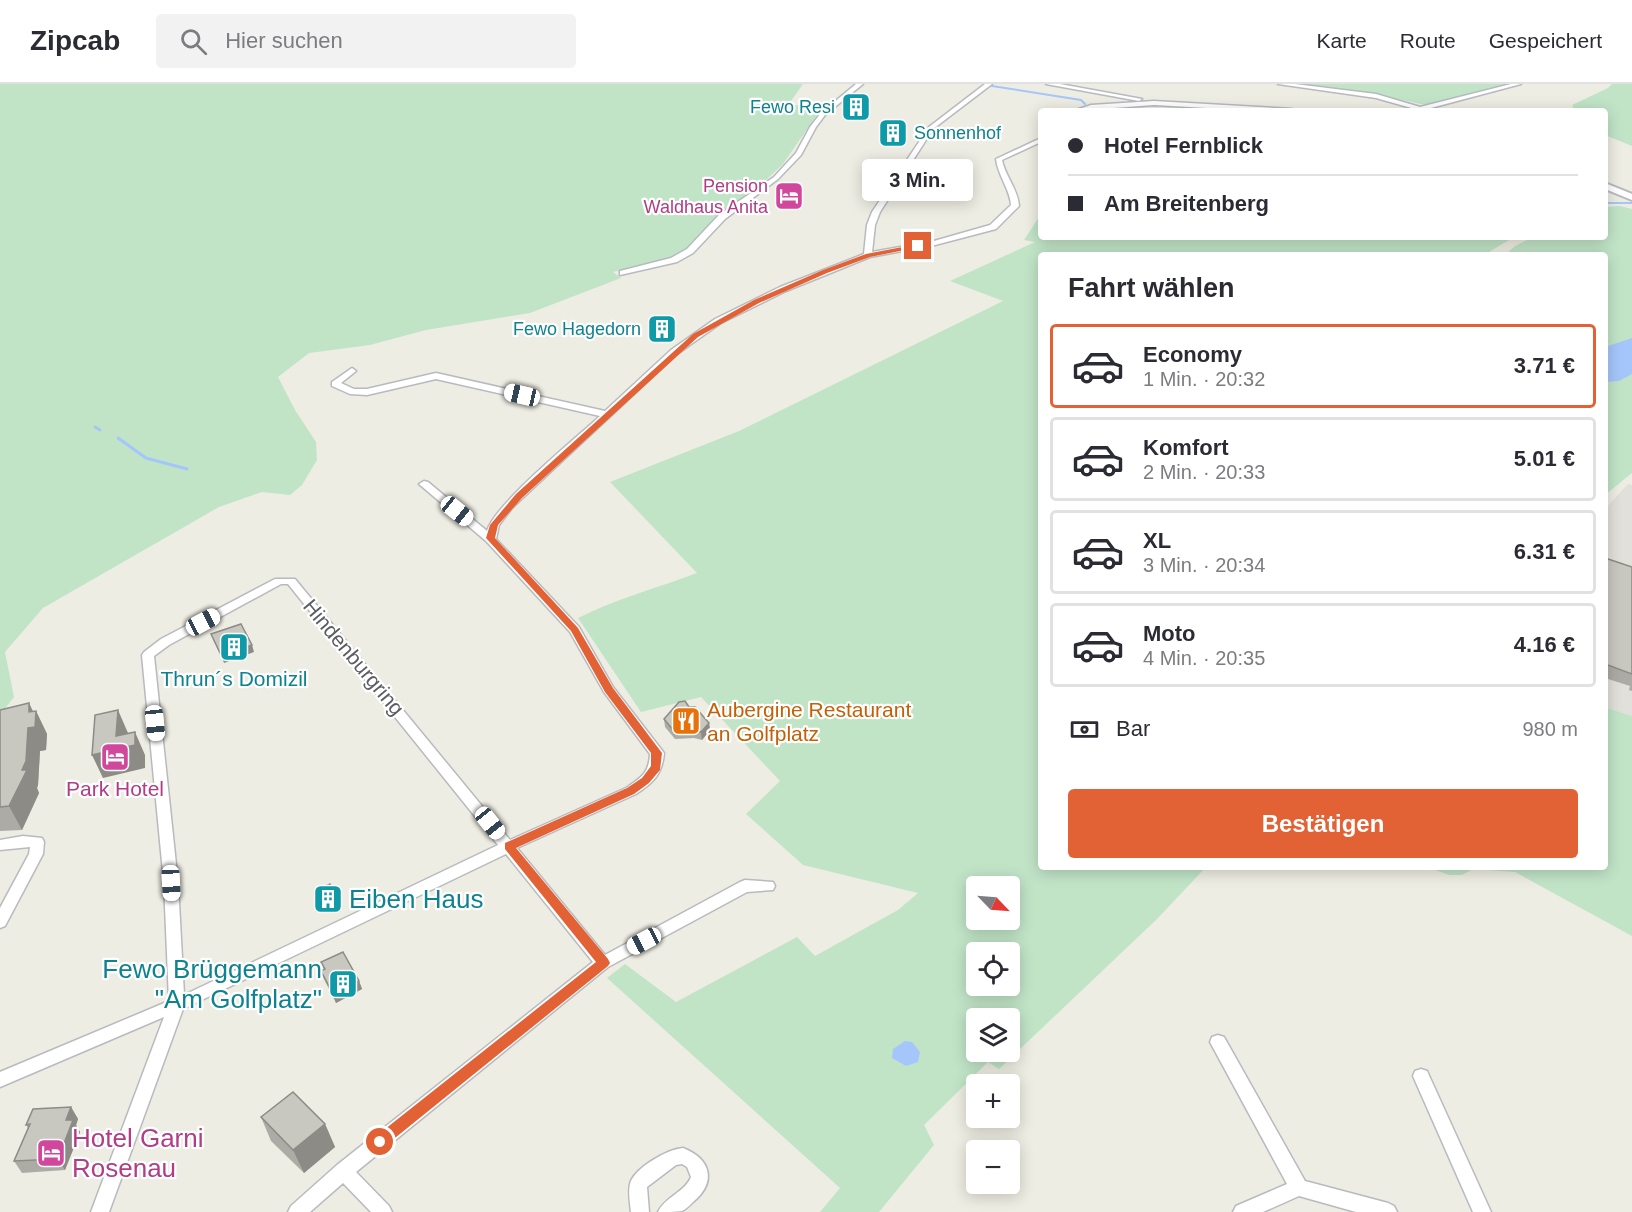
<!DOCTYPE html>
<html lang="de">
<meta charset="utf-8">
<style>
body{margin:0;font-family:Helvetica,sans-serif;background:#f2f2f3;color:#2b2b33;height:100vh;display:flex;flex-direction:column;font-size:22px;white-space:nowrap}
*{box-sizing:border-box;margin:0}
p{font-size:20px;color:#7c7c81}
.icon{flex:none;width:33px;height:33px;fill:none;stroke:currentColor;stroke-width:2;stroke-linecap:round;stroke-linejoin:round}
.map{position:relative;flex:1;overflow:hidden}
.details{position:absolute;left:1038px;top:168px;width:570px;height:618px;display:flex;flex-direction:column;background:#fff;border-radius:6px;box-shadow:0 3px 15px #0003}
.details>*{flex:none}
.hud{position:absolute;left:1038px;top:24px;width:570px;height:132px;border-radius:6px;box-shadow:0 3px 15px #0003;display:grid;align-content:center;height:132px;padding:0 30px;background:#fff}
.needle{width:39px;rotate:115deg}
.tools{position:absolute;left:966px;top:792px;display:grid;gap:12px}
.tools a{display:grid;place-items:center;width:54px;height:54px;border-radius:6px;background:#fff;box-shadow:0 3px 15px #0003;font-size:30px}
.end{position:absolute;width:27px;height:27px;margin:-14px;border:8px solid #e26235;background:#fff;box-shadow:0 0 0 3px #fff}
.from{border-radius:50%}
.bubble{position:absolute;height:42px;border-radius:6px;background:#fff;box-shadow:0 3px 15px #0003;font-size:20px;font-weight:800;line-height:42px;text-align:center}
.car{position:absolute;width:18px;height:36px;margin:-18px -9px;border-radius:8px;box-shadow:0 0 4px 2px #0007;background:linear-gradient(#fff 24%,#345 0 40%,#fff 0 76%,#345 0 86%,#fff 0)}
.hud b{display:flex;align-items:center;gap:21px;height:57px;font-size:22px}
.hud b+b{border-top:2px solid #e1e1e2}
.hud i{width:15px;height:15px;background:#2b2b33}
ul{padding:0;list-style:none}
li{display:flex;align-items:center;gap:18px;height:84px;margin:0 12px 9px;padding:0 18px;border:3px solid #e1e1e2;border-radius:6px}
li div{flex:1}
li b{display:block;font-size:22px}
li em{font-style:normal;font-weight:800}
li.active{border-color:#e26235}
li>.icon{width:54px;height:54px;stroke-width:1.5}
h2{padding:0 30px;font-size:27px;line-height:72px}
.pay{display:flex;align-items:center;gap:15px;height:66px;padding:0 30px;font-size:22px}
.pay p{margin-inline-start:auto}
.action{display:flex;gap:12px;margin-top:auto;padding:12px 30px}
.action a{flex:1;height:69px;border-radius:6px;background:#e26235;color:#fff;font-size:24px;font-weight:800;line-height:69px;text-align:center}
header{display:flex;align-items:center;gap:36px;box-sizing:border-box;height:84px;padding:0 30px;background:#fff;border-bottom:2px solid #e1e1e2}
header strong{font-size:28px}
nav{display:flex;gap:33px;margin-inline-start:auto;font-size:21px}
.search{width:420px;height:54px;background:#f2f2f3;display:flex;align-items:center;gap:15px;box-sizing:border-box;padding:0 21px;border-radius:6px;color:#7c7c81;font-size:22px}
.map>svg:first-child{display:block}
</style>
<header>
<strong>Zipcab</strong>
<div class="search"><svg class="icon" aria-label="search" viewBox="0 0 24 24"><circle cx="10" cy="10" r="6"/><path d="M15 15l6 6"/></svg>Hier suchen</div>
<nav><a>Karte</a><a>Route</a><a>Gespeichert</a></nav>
</header>
<div class="map">
<svg width="1632" height="1128" viewBox="0 0 1632 1128">
<rect width="100%" height="100%" fill="#edede3"/>
<path fill="#e1e0db" d="M1628,400l4,1v231l-27,-9v-198z"/>
<g fill="#c1e4c7" fill-rule="evenodd">
<path d="M0,0h803l-14,20 32,5 -38,55 -17,16 -50,37 -27,29 -15,11 -61,15 8,6 -91,35 -104,17 -56,15 -61,8 -31,24 17,33 21,32 1,18 -15,25 -12,10 -28,-3 -43,15 -176,101 -38,44 9,45 -14,18z"/>
<path d="M1294,0h218l-86,21 -47,-10z"/>
<path d="M1612,0h20v62l-27,-11v-24h-30l-3,-6 36,-17z"/>
<path d="M1620,122l12,3v264l-27,22v-240h-100l10,-9 18,-9h72v-30z"/>
<path d="M1041,130v23h473l-30,18h-443v612h165l-49,52 -158,150 -11,-7 -64,63 10,20 -55,67h-59l20,-24 -233,-210 18,-14 51,38 121,-65 18,19 83,-46 20,-17 -115,-28 -57,-51 34,-33 -79,-84 -60,15 -63,-94c38,-19 79,-30 119,-45l-87,-91 129,-51 264,-130 -53,-20 85,-39 -11,-2zM976,802h34v34h-34zM976,868h34v34h-34zM976,934h34v34h-34z"/>
<path d="M1605,623l27,9v220l-117,-64 -42,-3 -11,6h-13l-22,-8h178z"/>
</g>
<g fill="#a5c6fb">
<path d="M1632,254v36l-13,7 -14,1v-35z"/>
<path d="M905,957l7,1 8,10 -2,10 -12,4 -14,-8 1,-9z"/>
</g>
<g fill="none" stroke-linecap="round" stroke-linejoin="round">
<g stroke="#a5c6fb" stroke-width="2">
<path d="M992,2l89,14 4,4"/>
<path d="M1605,119h27"/>
</g>
<g stroke="#a5c6fb" stroke-width="3">
<path d="M95,343l5,3"/>
<path d="M118,354l28,20 41,11"/>
</g>
<g stroke="#b8babf" stroke-width="3">
<g id="street">
<path d="M856,0h7l-38,31 -9,12 -15,28 -23,24 -53,40 -32,34 -16,9 -57,13v-4l51,-13 16,-9 32,-34 55,-38 22,-24 14,-26 11,-14z"/>
<path d="M985,0h7l-59,45 -53,83 -5,13 -3,27 62,-11 56,-16 21,-20c-1,-16 -13,-29 -15,-46l45,-21v4l-39,18c3,16 16,29 17,46l-23,23 -61,16 -65,12 -84,34 -65,32 -44,31 -165,154 -13,17 -3,14 83,88 34,60 51,66c-2,22 -11,30 -28,41l-119,54 88,107 135,-73 5,-2 28,2 2,4 -2,4 -26,2 -139,75 -252,205 33,34 3,6h-21l-28,-29 -33,29h-22l3,-6 46,-41 256,-203 -87,-108 -323,155 -74,203h-18l73,-195 -164,70v-15l169,-71 -5,-118 -22,-228 2,-3 17,-13 114,-60h20l215,261 116,-52c16,-11 23,-15 24,-34l-46,-62 -34,-60 -84,-91 -67,-57 5,-3 4,1 59,49c8,-27 88,-92 113,-115l-164,-37 -69,16 -17,-1 -18,-8v-4l20,-14 4,3 -15,12 13,6h13l69,-16 169,38 66,-61 44,-31 65,-32 84,-33 3,-29 5,-13 57,-85zM281,500h7l210,261 -314,150 -6,-112 -24,-227 15,-11z"/>
<path d="M1046,0h14l82,15 -3,2z"/>
<path d="M1278,0h17l81,10 44,13 91,-23h10l-94,25 5,2h-10l-46,-13z"/>
<path d="M1154,17l138,8 3,2h-35l-106,-6 -81,6 18,-6z"/>
<path d="M23,752l19,2 2,4 -1,12 -38,72 -5,2v-20l29,-54 1,-7 -30,3v-10z"/>
<path d="M1218,951l6,2 81,144 83,22 6,3 3,6h-41l-57,-16 -36,16h-30l3,-6 51,-22 -77,-142 2,-5z"/>
<path d="M1421,985l6,2 64,141h-18l-60,-136 2,-5z"/>
<path d="M683,1064c28,11 34,34 10,54 -3,3 -7,7 -11,9 -6,1 -17,1 -24,1 7,-15 27,-20 33,-35l-4,-10 -5,-3 -6,1 -29,22 2,25h-18c-1,-9 -3,-20 -1,-28 4,-16 38,-35 53,-36z"/>
</g>
</g>
<g stroke="#b9bac1" stroke-width="4">
<path id="secondary" d="M1605,99l27,11v6l-27,-11z"/>
</g>
<use href="#street" fill="#fff" fill-rule="evenodd"/>
<use href="#secondary" fill="#fff" fill-rule="evenodd"/>
</g>
<g fill="#acaba5">
<path d="M1605,474l27,9v124l-3,-1 1,-4 -25,-8z"/>
<path d="M29,619l4,8h3l11,23 -1,16 -6,1 -2,34 -1,3 2,5 -17,37 -22,1v-121z"/>
<path d="M689,623l20,16 1,7 -8,10 -8,-2 -19,1 -10,-12 -1,-8z"/>
<path d="M321,878l38,19 3,8 -26,14 -12,-24 -3,-8 3,-1z"/>
<path d="M71,1023l7,12 -2,6 4,7 -15,38 -43,3 -8,-12 14,-33 -2,-3z"/>
<path d="M261,1033l64,7 10,23 -31,26 -33,-32z"/>
</g>
<g fill="#8c8b86">
<path d="M252,561l2,7 -30,11 -3,-8z"/>
<path d="M29,619l6,14 1,-6 11,23 -1,16 -6,1 -2,34 -1,3 2,5 -17,37 -13,-24 13,-36z"/>
<path d="M118,626l10,23 -1,14 8,-15 10,23v13l-42,10 -11,-23 24,-19z"/>
<path d="M709,639l1,7 -8,10 -1,-8z"/>
<path d="M338,814l1,4 -15,7 -1,-4z"/>
<path d="M359,897l3,8 -26,14 -3,-9z"/>
<path d="M71,1023l7,12 -2,6 4,7 -15,38 -7,-11 8,-39z"/>
<path d="M325,1040l10,23 -31,26 -11,-23z"/>
</g>
<g fill="#c8c7c0" stroke="#8c8b86" stroke-width="1.5">
<path d="M1605,474l27,9v107l-27,-10z"/>
<path d="M241,540l11,21 -31,10 -10,-21z"/>
<path d="M685,617l4,6h6l14,16 -8,9 -7,-2 -20,1 -10,-12 15,-17z"/>
<path d="M29,619v9l7,-1 -1,16 -7,1 -2,33 -4,9h5l-18,36 -9,1v-97z"/>
<path d="M118,626l-2,26 19,-4v13l-43,10 3,-40z"/>
<path d="M330,800l8,14 -15,7 -8,-14z"/>
<path d="M343,868l16,29 -26,13 -12,-23 4,-2 -4,-7z"/>
<path d="M293,1008l32,32 -32,26 -32,-33z"/>
<path d="M71,1023l-5,13h7l-15,39 -44,2 16,-37 -4,1 7,-16z"/>
</g>
<path fill="#e26235" d="M918,160l2,3 -50,10 -43,16 -68,30 -61,34 -176,161 -24,27 -3,13 83,90 35,60 49,65 -2,17 -11,13 -15,11 -118,54 92,111 2,4 -2,3 -223,180 -5,2 -5,-2 -2,-4 2,-5 221,-175 -91,-113v-6l122,-55 15,-10 9,-12v-13l-46,-61 -34,-61 -85,-93 4,-13 26,-31 177,-160 61,-34 69,-30 43,-16z"/>
<defs>
<g id="building-square" transform="scale(1.5)"><rect x="-9" y="-9" width="18" height="18" rx="4" fill="#0f9aa8" stroke="#fff"/><path d="M-4-6H4V6H1V3H-1V6H-4ZM-2.5-4.3h1.7v1.8h-1.7ZM.8-4.3h1.7v1.8H.8ZM-2.5-1h1.7V.8h-1.7ZM.8-1h1.7V.8H.8Z" fill="#fff"/></g>
<g id="hotel-square" transform="scale(1.5)"><rect x="-9" y="-9" width="18" height="18" rx="4" fill="#d1479c" stroke="#fff"/><path d="M-6-4.5h1.5V1H6V5H4.5V3h-9V5H-6ZM-4 0a1.8 1.8 0 1 1 3.6 0ZM.5 0V-2.5h3Q6-2.5 6 0Z" fill="#fff"/></g>
<g id="restaurant-square" transform="scale(1.5)"><rect x="-9" y="-9" width="18" height="18" rx="4" fill="#e8710a" stroke="#fff"/><path d="M-5-6h1v4h1v-4h1v4h1v-4h1v5L-1.5 .5V6h-2V.5L-5-1ZM5-6V6H3V1.5H1.5Q1.5-4 5-6Z" fill="#fff"/></g>
</defs>
<g fill-rule="evenodd">
<use href="#building-square" x="856" y="23"/>
<use href="#building-square" x="893" y="49"/>
<use href="#hotel-square" x="789" y="112"/>
<use href="#building-square" x="662" y="245"/>
<use href="#building-square" x="234" y="563"/>
<use href="#restaurant-square" x="686" y="637"/>
<use href="#hotel-square" x="115" y="673"/>
<use href="#building-square" x="328" y="815"/>
<use href="#building-square" x="343" y="900"/>
<use href="#hotel-square" x="51" y="1069"/>
</g>
<g text-anchor="middle" dominant-baseline="central" stroke-width="4.5" stroke-linejoin="round" paint-order="stroke">
<g font-size="18" fill="#0d838f" stroke="#fff" text-anchor="end">
<text x="835" y="23">Fewo Resi</text>
<text x="914" y="49" text-anchor="start">Sonnenhof</text>
<text x="641" y="245">Fewo Hagedorn</text>
</g>
<g font-size="18" fill="#b23c85" stroke="#fff" text-anchor="end">
<text x="768" y="102">Pension<tspan x="768" dy="21">Waldhaus Anita</tspan></text>
</g>
<g font-size="21" fill="#5b5d63" stroke="#fff">
<text transform="translate(354 573) rotate(50)">Hindenburgring</text>
</g>
<g font-size="21" fill="#0d838f" stroke="#fff">
<text x="234" y="594">Thrun´s Domizil</text>
</g>
<g font-size="21" fill="#c56008" stroke="#fff" text-anchor="start">
<text x="707" y="625">Aubergine Restaurant<tspan x="707" dy="24">an Golfplatz</tspan></text>
</g>
<g font-size="21" fill="#b23c85" stroke="#fff">
<text x="115" y="704">Park Hotel</text>
</g>
<g font-size="26" fill="#0d838f" stroke="#fff" text-anchor="start">
<text x="349" y="815">Eiben Haus</text>
<text x="322" y="885" text-anchor="end">Fewo Brüggemann<tspan x="322" dy="30">"Am Golfplatz"</tspan></text>
</g>
<g font-size="26" fill="#b23c85" stroke="#fff" text-anchor="start">
<text x="72" y="1054">Hotel Garni<tspan x="72" dy="30">Rosenau</tspan></text>
</g>
</g>
</svg>
<div class="tools">
<a><svg class="needle" viewBox="-14 -14 28 28"><path d="M0-13l5 13h-10z" fill="#e53935"/><path d="M0 13l5-13h-10z" fill="#7c7c81"/></svg></a>
<a><svg class="icon" aria-label="locate" viewBox="0 0 24 24"><circle cx="12" cy="12" r="6"/><path d="M12 2v4M12 18v4M2 12h4M18 12h4"/></svg></a>
<a><svg class="icon" aria-label="layers" viewBox="0 0 24 24"><path d="M12 4l9 5-9 5-9-5zM3 14l9 5 9-5"/></svg></a>
<a>+</a>
<a>−</a>
</div>
<i class="end from" style="left:380px;top:1058px"></i>
<i class="end" style="left:918px;top:162px"></i>
<div class="bubble" style="left:862px;top:75px;width:111px">3 Min.</div>
<i class="car" style="left:522px;top:311px;rotate:283deg"></i>
<i class="car" style="left:457px;top:427px;rotate:129deg"></i>
<i class="car" style="left:203px;top:538px;rotate:62deg"></i>
<i class="car" style="left:155px;top:639px;rotate:174deg"></i>
<i class="car" style="left:490px;top:739px;rotate:141deg"></i>
<i class="car" style="left:171px;top:799px;rotate:177deg"></i>
<i class="car" style="left:644px;top:857px;rotate:242deg"></i>
<div class="hud">
<b><i class="from"></i>Hotel Fernblick</b>
<b><i></i>Am Breitenberg</b>
</div>
<section class="details">
<h2>Fahrt wählen</h2>
<ul>
<li class="active"><svg class="icon" aria-label="car" viewBox="0 0 24 24"><path d="M5 17H2v-5l4-1 3-4h7l3 4 3 1v5h-3M9 17h6M6 11h13"/><circle cx="7" cy="17" r="2"/><circle cx="17" cy="17" r="2"/></svg><div><b>Economy</b><p>1 Min. · 20:32</p></div><em>3.71 €</em></li>
<li><svg class="icon" aria-label="car" viewBox="0 0 24 24"><path d="M5 17H2v-5l4-1 3-4h7l3 4 3 1v5h-3M9 17h6M6 11h13"/><circle cx="7" cy="17" r="2"/><circle cx="17" cy="17" r="2"/></svg><div><b>Komfort</b><p>2 Min. · 20:33</p></div><em>5.01 €</em></li>
<li><svg class="icon" aria-label="car" viewBox="0 0 24 24"><path d="M5 17H2v-5l4-1 3-4h7l3 4 3 1v5h-3M9 17h6M6 11h13"/><circle cx="7" cy="17" r="2"/><circle cx="17" cy="17" r="2"/></svg><div><b>XL</b><p>3 Min. · 20:34</p></div><em>6.31 €</em></li>
<li><svg class="icon" aria-label="car" viewBox="0 0 24 24"><path d="M5 17H2v-5l4-1 3-4h7l3 4 3 1v5h-3M9 17h6M6 11h13"/><circle cx="7" cy="17" r="2"/><circle cx="17" cy="17" r="2"/></svg><div><b>Moto</b><p>4 Min. · 20:35</p></div><em>4.16 €</em></li>
</ul>
<div class="pay"><svg class="icon" aria-label="cash" viewBox="0 0 24 24"><path d="M3 7h18v10H3z"/><circle cx="12" cy="12" r="2"/></svg>Bar<p>980 m</p></div>
<div class="action"><a>Bestätigen</a></div>
</section>
</div>
